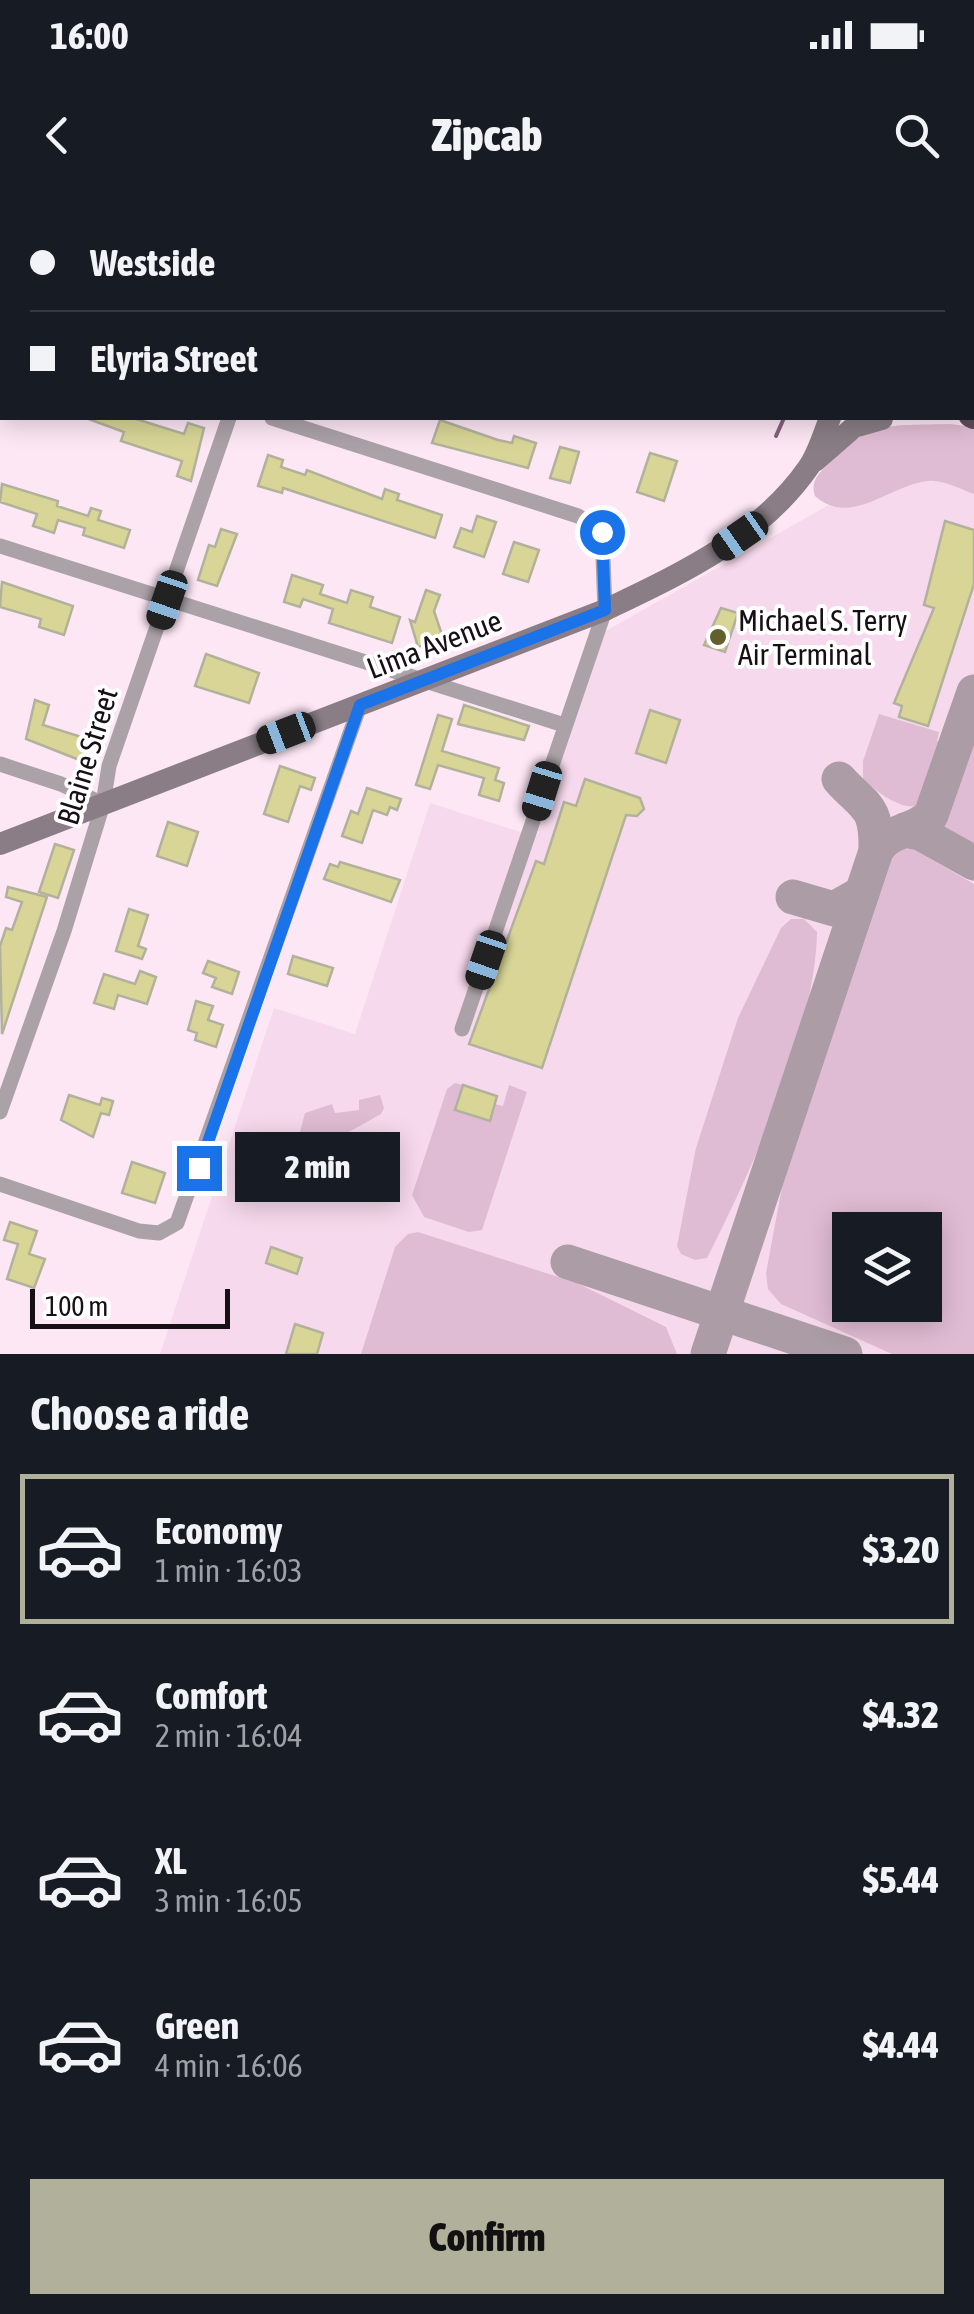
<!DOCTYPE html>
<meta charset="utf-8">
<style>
body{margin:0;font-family:"Asap Condensed",sans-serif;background:#20242c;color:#f1f3f6;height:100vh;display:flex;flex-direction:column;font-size:38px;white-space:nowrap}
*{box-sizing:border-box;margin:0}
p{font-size:32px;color:#9ea1a6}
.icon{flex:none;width:55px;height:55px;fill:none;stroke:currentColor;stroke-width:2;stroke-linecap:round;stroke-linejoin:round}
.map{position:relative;height:1154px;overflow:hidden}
.details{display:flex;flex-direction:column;background:#171b24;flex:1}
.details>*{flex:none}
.top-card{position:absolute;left:0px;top:0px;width:975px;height:220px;box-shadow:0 5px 25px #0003;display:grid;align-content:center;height:220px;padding:0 30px;background:#171b24}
.buttons{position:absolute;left:832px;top:1012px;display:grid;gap:20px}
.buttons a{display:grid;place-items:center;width:110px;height:110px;border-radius:0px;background:#171b24;box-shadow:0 5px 25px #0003;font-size:50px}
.scale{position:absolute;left:30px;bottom:25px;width:200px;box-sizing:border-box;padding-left:10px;border:5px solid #160f14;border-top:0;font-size:28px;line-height:35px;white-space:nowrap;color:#160f14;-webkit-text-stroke:8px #fff;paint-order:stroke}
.end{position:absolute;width:45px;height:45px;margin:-22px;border:12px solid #1a73e8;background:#fff;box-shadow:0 0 0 5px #fff}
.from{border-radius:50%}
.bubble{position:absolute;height:70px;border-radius:0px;background:#171b24;box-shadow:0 5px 25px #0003;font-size:32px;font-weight:800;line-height:70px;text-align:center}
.car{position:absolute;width:30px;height:60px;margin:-30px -15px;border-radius:12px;box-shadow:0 0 8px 2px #0007;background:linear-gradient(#222 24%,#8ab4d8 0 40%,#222 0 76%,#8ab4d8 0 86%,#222 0)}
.top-card b{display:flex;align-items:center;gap:35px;height:95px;font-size:38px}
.top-card b+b{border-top:2px solid #363941}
.top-card i{width:25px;height:25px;background:#f1f3f6}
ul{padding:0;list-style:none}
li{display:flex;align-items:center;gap:30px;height:150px;margin:0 20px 15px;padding:0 10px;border:5px solid transparent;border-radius:0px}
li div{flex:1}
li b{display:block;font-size:38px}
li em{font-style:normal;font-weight:800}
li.selected{border-color:#b1b09b}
li>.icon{width:90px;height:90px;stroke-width:1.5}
h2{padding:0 30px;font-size:45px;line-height:120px}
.action{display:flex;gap:20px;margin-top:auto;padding:20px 30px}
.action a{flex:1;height:115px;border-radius:0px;background:#b1b09b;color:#111;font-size:40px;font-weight:800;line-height:115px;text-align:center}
.status{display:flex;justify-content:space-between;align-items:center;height:70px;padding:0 50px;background:#171b24;direction:ltr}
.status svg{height:28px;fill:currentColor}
header{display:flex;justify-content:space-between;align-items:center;height:130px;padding:0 30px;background:#171b24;font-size:45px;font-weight:800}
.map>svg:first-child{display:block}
</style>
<div class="status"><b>16:00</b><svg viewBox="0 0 49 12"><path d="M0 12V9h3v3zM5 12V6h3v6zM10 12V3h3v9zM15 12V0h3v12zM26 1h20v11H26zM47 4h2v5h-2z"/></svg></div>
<header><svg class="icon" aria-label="back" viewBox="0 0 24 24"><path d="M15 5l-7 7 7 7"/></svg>Zipcab<svg class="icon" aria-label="search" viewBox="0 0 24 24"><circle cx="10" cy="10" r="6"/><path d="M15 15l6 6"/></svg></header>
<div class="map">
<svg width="974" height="1154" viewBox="0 0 974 1154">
<rect width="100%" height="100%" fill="#fde7f5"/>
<g fill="#f6d9ec" fill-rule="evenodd">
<path d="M0,0h828l-826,2v6z"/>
<path d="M974,250v904h-814l114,-346 81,26 75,-231 106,34 66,-204 250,-141zM850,1030h75v75h-75z"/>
</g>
<g fill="#e0bcd4" fill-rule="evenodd">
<path d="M950,224l24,3v67c-14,-5 -32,-15 -46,-13 -39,4 -77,47 -113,15 -5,-15 4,-23 14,-33 41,-44 65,-37 121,-39z"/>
<path d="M879,514l60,18 -2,9 8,3 -20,59c-19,12 -47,-10 -62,-24v-18z"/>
<path d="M965,540l9,3v106l-27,-17 -7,-13z"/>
<path d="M899,648l14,1 61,35v470h-82l-111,-50 -13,-15 -2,-16 18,-97 107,-324zM850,1030h75v75h-75z"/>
<path d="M791,719h13l13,13c-2,101 -65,237 -110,326l-12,2 -14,-6 -4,-8 19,-98 42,-130 43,-90z"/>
<path d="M455,883l8,2 27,35 5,-16 8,2 6,-21 18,7 -45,138 -13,2 -45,-15 -12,-22 35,-106z"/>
<path d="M380,895l4,13 -3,6c-28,15 -51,35 -81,18l5,-19 27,-9 3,9 24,-3v-10z"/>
<path d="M418,1032l159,51 89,44 11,27h-316l34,-107 13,-13z"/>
</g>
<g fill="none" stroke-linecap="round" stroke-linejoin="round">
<path stroke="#87607c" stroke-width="4" d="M776,236l8,-18"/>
<g stroke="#ac9ca6" stroke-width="35">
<path d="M839,579c26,29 38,25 37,72"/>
<path d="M905,630l15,3 54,30"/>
<path d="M793,697l41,12 28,-16"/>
<path d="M568,1062l277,92"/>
<path d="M708,1154l168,-503c12,-23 38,-17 55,-36l43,-123"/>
</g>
</g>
<g fill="#d8d596" stroke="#b2b29c" stroke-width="2.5">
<path d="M86,218h47l51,16 4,-11 16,5 -13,53 -14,-5 5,-15 -61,-20 3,-9z"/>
<path d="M440,220l58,20 14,3 2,-7 22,7 -8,25 -96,-25z"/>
<path d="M560,247l19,5 -9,31 -20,-5z"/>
<path d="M650,253l27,8 -13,40 -27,-9z"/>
<path d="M268,255l15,5 -2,7 24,8 2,-5 75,29 3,-10 14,5 -2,6 45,15 -7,23 -152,-50 -1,5 -24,-7z"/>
<path d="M2,284l56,17 -1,5 31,10 3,-8 10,3 -3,9 32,10 -6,18 -41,-13 2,-7 -27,-8 -4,13 -21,-7 4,-12 -37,-12z"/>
<path d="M477,316l19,6 -12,35 -30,-10 7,-19 11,4z"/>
<path d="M945,321l29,9v54l-46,142 -29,-9 3,-11 -8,-3 40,-95 -10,-3z"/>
<path d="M221,329l16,5 -20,52 -19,-6 11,-35 6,2z"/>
<path d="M514,342l25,8 -11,32 -25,-8z"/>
<path d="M292,375l31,10 -3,9 27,9 4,-13 22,7 -3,10 30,10 -8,26 -63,-20 4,-14 -30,-10 -3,8 -16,-5z"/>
<path d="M2,382l71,24 -9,29 -25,-8 2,-8 -41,-12z"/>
<path d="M426,390l14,5 -6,16 12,36 -14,4 -2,-8 -12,4 -8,-27 5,2z"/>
<path d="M721,408l17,5 -13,39 -21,-7z"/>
<path d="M206,454l53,19 -10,30 -54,-17z"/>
<path d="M35,500l14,5 -6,20 45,14 -6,22 -56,-22z"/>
<path d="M464,505l65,21 -5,14 -66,-16z"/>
<path d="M650,510l30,10 -14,43 -30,-10z"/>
<path d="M438,515l14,4 -10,32 57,17 -4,12 9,3 -5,18 -20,-6 5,-17 -46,-13 -8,24 -14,-4z"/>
<path d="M280,566l35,12 -4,12 -11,-4 -12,36 -24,-8z"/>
<path d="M585,579l55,19 4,11 -7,7 -11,-1 -84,253 -73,-24 67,-183 8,3 20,-62 12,4z"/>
<path d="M367,588l34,11 -4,11 -7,-3 -3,8 -14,-5 -11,33 -20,-7 9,-25 7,3z"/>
<path d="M168,622l30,10 -11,34 -30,-10z"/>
<path d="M55,644l19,6 -16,48 -19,-6z"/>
<path d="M340,662l60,18 -9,22 -67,-23 6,-15 8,3z"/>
<path d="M8,687l39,10 -45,137 -2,-88 6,-18 6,2 10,-28 -16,-5z"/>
<path d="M129,709l19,6 -10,31 8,3 -4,10 -26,-8z"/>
<path d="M293,756l40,12 -6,18 -39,-12z"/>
<path d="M208,761l31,11 -7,22 -20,-7 4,-9 -13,-5z"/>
<path d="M140,771l16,6 -9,27 -29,-9 -4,14 -20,-6 10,-29 31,10z"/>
<path d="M196,801l17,5 -5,14 15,5 -7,22 -21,-7 2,-7 -9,-3z"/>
<path d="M463,885l34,11 -7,25 -35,-11z"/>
<path d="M69,895l31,10 2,-7 11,3 -4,14 -8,-2 -8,24 -32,-17z"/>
<path d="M132,962l33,11 -10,30 -33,-10z"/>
<path d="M10,1022l27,9 -8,23 16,5 -11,29 -27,-9 11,-35 -14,-4z"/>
<path d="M271,1047l31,11 -5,16 -31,-11z"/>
<path d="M295,1124l28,9 -6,21h-31z"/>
</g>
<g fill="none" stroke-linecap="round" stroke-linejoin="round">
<g stroke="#aba2a8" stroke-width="15">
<path d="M0,132l2,1"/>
<path d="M272,218l306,98 24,16 3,78 -143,419"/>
<path d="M0,346l564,179"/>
<path d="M0,564l61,20 42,20"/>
<path d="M0,912l64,-181 39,-127 6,-38 120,-348"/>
<path d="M0,984l139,47 20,2 18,-10 183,-518"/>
</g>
<g stroke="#8a7d85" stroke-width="22">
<path d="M972,120l2,-1"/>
<path d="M972,147l2,-1"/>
<path d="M815,261l39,-34 28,-8"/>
<path d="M0,644l605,-234c75,-36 154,-72 203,-142 10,-14 16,-35 22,-50"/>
</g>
<g stroke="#5e4c58" stroke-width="28">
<path d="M855,0l1,2"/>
<path d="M950,0l2,2"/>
<path d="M972,32l2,2"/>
<path d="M972,214l2,1"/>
</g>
</g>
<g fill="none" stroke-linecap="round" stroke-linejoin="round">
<path stroke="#1a73e8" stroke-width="12" d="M199,968l161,-463 245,-95 -3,-78"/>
</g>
<circle fill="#625f2b" stroke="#fff" stroke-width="4" cx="718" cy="437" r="10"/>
<g text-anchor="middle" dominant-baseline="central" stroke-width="8" stroke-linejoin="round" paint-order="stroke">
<g font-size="30" fill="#160f14" stroke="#fff" text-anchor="start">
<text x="738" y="420">Michael S. Terry<tspan x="738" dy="34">Air Terminal</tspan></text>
</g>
<g font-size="30" fill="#160f14" stroke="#fff">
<text transform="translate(434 444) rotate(-21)">Lima Avenue</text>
<text transform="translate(87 556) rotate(-73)">Blaine Street</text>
</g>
</g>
</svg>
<div class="buttons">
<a><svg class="icon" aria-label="layers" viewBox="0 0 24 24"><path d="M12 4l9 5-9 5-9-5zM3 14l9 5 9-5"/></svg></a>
</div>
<div class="scale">100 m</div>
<i class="end from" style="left:602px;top:332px"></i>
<i class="end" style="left:199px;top:968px"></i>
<div class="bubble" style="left:235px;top:932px;width:165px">2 min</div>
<i class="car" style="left:740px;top:336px;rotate:235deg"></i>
<i class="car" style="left:167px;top:400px;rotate:199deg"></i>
<i class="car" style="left:286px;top:533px;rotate:249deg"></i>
<i class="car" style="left:542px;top:591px;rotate:197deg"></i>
<i class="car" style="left:486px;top:760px;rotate:199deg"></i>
<div class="top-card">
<b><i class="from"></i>Westside</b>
<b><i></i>Elyria Street</b>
</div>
</div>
<section class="details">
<h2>Choose a ride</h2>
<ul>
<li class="selected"><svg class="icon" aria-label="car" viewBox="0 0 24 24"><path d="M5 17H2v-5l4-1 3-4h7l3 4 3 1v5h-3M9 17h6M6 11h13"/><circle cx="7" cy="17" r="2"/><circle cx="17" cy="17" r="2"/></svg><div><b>Economy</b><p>1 min · 16:03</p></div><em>$3.20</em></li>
<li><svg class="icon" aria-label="car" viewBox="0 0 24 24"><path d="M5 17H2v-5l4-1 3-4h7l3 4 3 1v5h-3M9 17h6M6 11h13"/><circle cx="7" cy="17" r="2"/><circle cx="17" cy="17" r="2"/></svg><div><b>Comfort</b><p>2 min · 16:04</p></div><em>$4.32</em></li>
<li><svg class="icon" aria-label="car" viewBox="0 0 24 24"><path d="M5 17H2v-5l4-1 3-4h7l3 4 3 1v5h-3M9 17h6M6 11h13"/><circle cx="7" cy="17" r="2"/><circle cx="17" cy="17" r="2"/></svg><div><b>XL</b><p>3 min · 16:05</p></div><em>$5.44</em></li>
<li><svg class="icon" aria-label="car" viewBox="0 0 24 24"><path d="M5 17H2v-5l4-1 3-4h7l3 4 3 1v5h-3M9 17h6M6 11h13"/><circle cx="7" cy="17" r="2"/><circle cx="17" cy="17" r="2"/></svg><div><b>Green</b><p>4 min · 16:06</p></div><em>$4.44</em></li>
</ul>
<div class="action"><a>Confirm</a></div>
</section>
